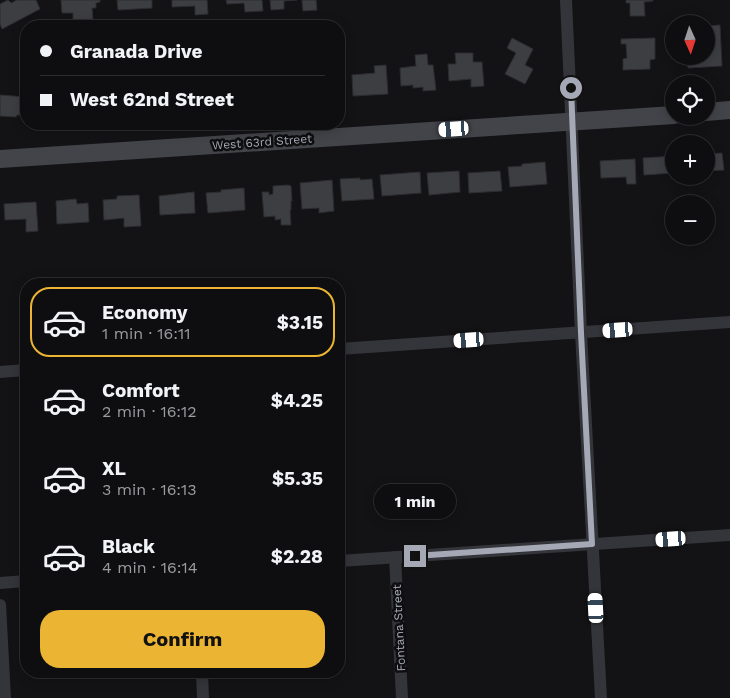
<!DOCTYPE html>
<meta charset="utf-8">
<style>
body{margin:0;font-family:"Work Sans",sans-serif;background:#1c1c1e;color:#f1f3f6;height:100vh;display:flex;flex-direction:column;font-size:19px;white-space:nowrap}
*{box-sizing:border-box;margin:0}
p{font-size:16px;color:#9b9c9f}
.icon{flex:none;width:28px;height:28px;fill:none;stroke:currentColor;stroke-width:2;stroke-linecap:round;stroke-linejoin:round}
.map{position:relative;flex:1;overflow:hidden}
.side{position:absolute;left:20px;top:278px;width:325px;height:400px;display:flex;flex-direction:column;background:#0e0e10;border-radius:20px;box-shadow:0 2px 12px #0003,0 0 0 1px #2e2e30}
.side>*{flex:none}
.hud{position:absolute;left:20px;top:20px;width:325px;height:110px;border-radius:20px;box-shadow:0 2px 12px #0003,0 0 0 1px #2e2e30;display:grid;align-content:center;height:110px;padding:0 20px;background:#0e0e10}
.needle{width:32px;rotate:177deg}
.controls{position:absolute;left:665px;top:15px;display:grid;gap:10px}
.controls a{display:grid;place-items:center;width:50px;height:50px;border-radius:50%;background:#0e0e10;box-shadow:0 2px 12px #0003,0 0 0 1px #2e2e30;font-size:25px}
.end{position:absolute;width:22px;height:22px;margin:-11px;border:6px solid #a5a9b5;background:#111;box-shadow:0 0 0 2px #111}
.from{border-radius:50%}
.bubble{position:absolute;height:35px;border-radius:18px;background:#0e0e10;box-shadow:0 2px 12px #0003,0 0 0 1px #2e2e30;font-size:16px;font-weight:700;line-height:35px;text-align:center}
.car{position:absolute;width:15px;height:30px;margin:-15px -8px;border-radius:6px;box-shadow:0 0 4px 1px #0007;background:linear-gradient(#fff 24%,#345 0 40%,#fff 0 76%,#345 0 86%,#fff 0)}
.hud b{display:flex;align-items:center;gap:18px;height:48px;font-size:19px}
.hud b+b{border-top:1px solid #2e2e30}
.hud i{width:12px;height:12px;background:#f1f3f6}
ul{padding:9px 0 0;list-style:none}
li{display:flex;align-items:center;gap:15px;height:70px;margin:0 10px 8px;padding:0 10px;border:2px solid transparent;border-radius:20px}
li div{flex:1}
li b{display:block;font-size:19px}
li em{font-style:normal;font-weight:700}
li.active{border-color:#ecb433}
li>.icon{width:45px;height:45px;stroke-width:1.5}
.cta{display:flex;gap:10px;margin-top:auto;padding:10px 20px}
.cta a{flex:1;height:58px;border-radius:20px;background:#ecb433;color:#111;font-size:20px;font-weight:700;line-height:58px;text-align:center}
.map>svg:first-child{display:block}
</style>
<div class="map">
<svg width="730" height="698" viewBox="0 0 730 698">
<rect width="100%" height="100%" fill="#131315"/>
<g fill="#3d3e42" stroke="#2d2d31">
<path d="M8,0l3,3 6,-3h19l4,9 -38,20 -2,-5v-20z"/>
<path d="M61,0h39v2l-4,1v5h-4l1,12 -20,1v-8h-11z"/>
<path d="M117,0h35v8l-34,2z"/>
<path d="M172,0h35l1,14 -13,1v-9l-23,1z"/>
<path d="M226,0h36l1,11 -18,1 -1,-9 -17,1z"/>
<path d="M270,0h27l-13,1v8l-13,1z"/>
<path d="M302,0h14l1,10 -14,1z"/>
<path d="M626,0h27v1l-9,1 1,14h-15v-13h-4z"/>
<path d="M720,25l2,41 -34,2 -1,-12h19v-30z"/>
<path d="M512,38l21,11 -8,16 8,4 -8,15 -20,-10 11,-21 -9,-5z"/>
<path d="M655,38v21l-5,1v9l-27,1v-11l4,-1 -1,-14h-5v-5z"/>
<path d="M455,53h18v9h9l2,24 -13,1v-8l-22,2 -1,-17h8z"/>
<path d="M427,54l1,11h5l3,25 -13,1v-4l-10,1v-3l-12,1 -1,-18 16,-2 -1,-11z"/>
<path d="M386,65l2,29 -35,2 -1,-21 23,-2 -1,-7z"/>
<path d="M0,95l26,2v18h-9l-1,2 -16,-1z"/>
<path d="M722,153l2,17 -18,1v-17z"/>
<path d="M674,156v17l-30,2 -1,-17z"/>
<path d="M635,159l1,25h-9l-1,-7 -25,1 -1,-17z"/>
<path d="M545,162l2,22 -37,3 -2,-20 14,-1v-2z"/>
<path d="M459,171l1,21 -31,3 -2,-22z"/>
<path d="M500,171l2,20 -33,2 -1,-20z"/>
<path d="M420,172l1,21 -39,3 -2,-21z"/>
<path d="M360,178v2l12,-1 2,20 -32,2 -2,-22z"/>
<path d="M332,180l2,31 -15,2v-5l-17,1 -2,-26z"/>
<path d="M288,185l3,1 1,15h-1v9h-1l1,15h-10v-6l-6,1v-4l-11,1 -2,-25h7v3l4,-1v-8z"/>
<path d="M244,188l1,22 -37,3 -2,-20 15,-1v-2z"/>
<path d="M194,192l1,21 -35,2 -1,-19z"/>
<path d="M139,195l2,31 -17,1v-9l-20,2 -1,-20 14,-1v-3z"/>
<path d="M76,199l1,5 11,-1 1,19 -32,2 -1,-23z"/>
<path d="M36,202l2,29 -12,1v-13l-21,1 -1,-16z"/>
</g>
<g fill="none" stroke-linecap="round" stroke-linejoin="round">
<g stroke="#34353a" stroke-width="12">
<path d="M566,0l15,333 20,365"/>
<path d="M339,349l391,-27"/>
<path d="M0,372l26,-2"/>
<path d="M395,557l7,141"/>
<path d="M339,561l391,-26"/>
<path d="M0,583l26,-2"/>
<path d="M0,605l5,93"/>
<path d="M202,671l1,27"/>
</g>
<g stroke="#424449" stroke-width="18">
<path d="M706,112l24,-2"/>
<path d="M0,159l674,-44"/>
</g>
</g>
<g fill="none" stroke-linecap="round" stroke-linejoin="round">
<path stroke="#a5a9b5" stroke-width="6" d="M415,556l177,-12 -11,-211 -10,-245"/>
</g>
<g text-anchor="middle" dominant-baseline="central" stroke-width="5" stroke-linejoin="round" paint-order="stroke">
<g font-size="12" fill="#a5a9b5" stroke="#0e0e10">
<text transform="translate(262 142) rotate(-4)">West 63rd Street</text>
<text transform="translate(399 628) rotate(-93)">Fontana Street</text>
</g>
</g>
</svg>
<div class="controls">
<a><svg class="needle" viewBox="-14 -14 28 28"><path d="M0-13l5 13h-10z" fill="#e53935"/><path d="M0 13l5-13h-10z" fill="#9b9c9f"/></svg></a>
<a><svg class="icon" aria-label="locate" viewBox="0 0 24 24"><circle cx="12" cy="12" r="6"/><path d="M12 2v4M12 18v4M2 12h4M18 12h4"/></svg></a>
<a>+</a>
<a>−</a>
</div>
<i class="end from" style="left:571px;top:88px"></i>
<i class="end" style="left:415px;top:556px"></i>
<div class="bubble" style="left:374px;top:484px;width:82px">1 min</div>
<i class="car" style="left:454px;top:129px;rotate:266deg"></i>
<i class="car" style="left:618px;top:330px;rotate:266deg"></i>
<i class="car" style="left:469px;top:340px;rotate:266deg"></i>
<i class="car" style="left:671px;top:539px;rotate:266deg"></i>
<i class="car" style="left:596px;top:608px;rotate:357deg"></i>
<div class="hud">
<b><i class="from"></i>Granada Drive</b>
<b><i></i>West 62nd Street</b>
</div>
<section class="side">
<ul>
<li class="active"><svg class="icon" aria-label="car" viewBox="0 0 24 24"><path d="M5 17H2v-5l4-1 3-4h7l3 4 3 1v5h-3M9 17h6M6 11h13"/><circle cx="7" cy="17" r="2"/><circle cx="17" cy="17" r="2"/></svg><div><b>Economy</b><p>1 min · 16:11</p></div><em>$3.15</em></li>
<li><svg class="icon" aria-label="car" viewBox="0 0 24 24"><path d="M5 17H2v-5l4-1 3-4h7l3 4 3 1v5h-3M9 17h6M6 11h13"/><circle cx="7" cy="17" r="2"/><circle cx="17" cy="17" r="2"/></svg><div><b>Comfort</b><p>2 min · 16:12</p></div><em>$4.25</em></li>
<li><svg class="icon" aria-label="car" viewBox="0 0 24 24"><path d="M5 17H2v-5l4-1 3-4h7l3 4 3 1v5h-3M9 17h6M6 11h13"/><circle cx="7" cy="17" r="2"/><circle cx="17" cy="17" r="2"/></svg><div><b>XL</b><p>3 min · 16:13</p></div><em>$5.35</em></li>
<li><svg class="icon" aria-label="car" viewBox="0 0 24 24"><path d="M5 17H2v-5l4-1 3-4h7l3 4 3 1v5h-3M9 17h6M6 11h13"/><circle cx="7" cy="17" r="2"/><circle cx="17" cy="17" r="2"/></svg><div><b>Black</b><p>4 min · 16:14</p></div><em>$2.28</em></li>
</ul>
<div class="cta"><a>Confirm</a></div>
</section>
</div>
